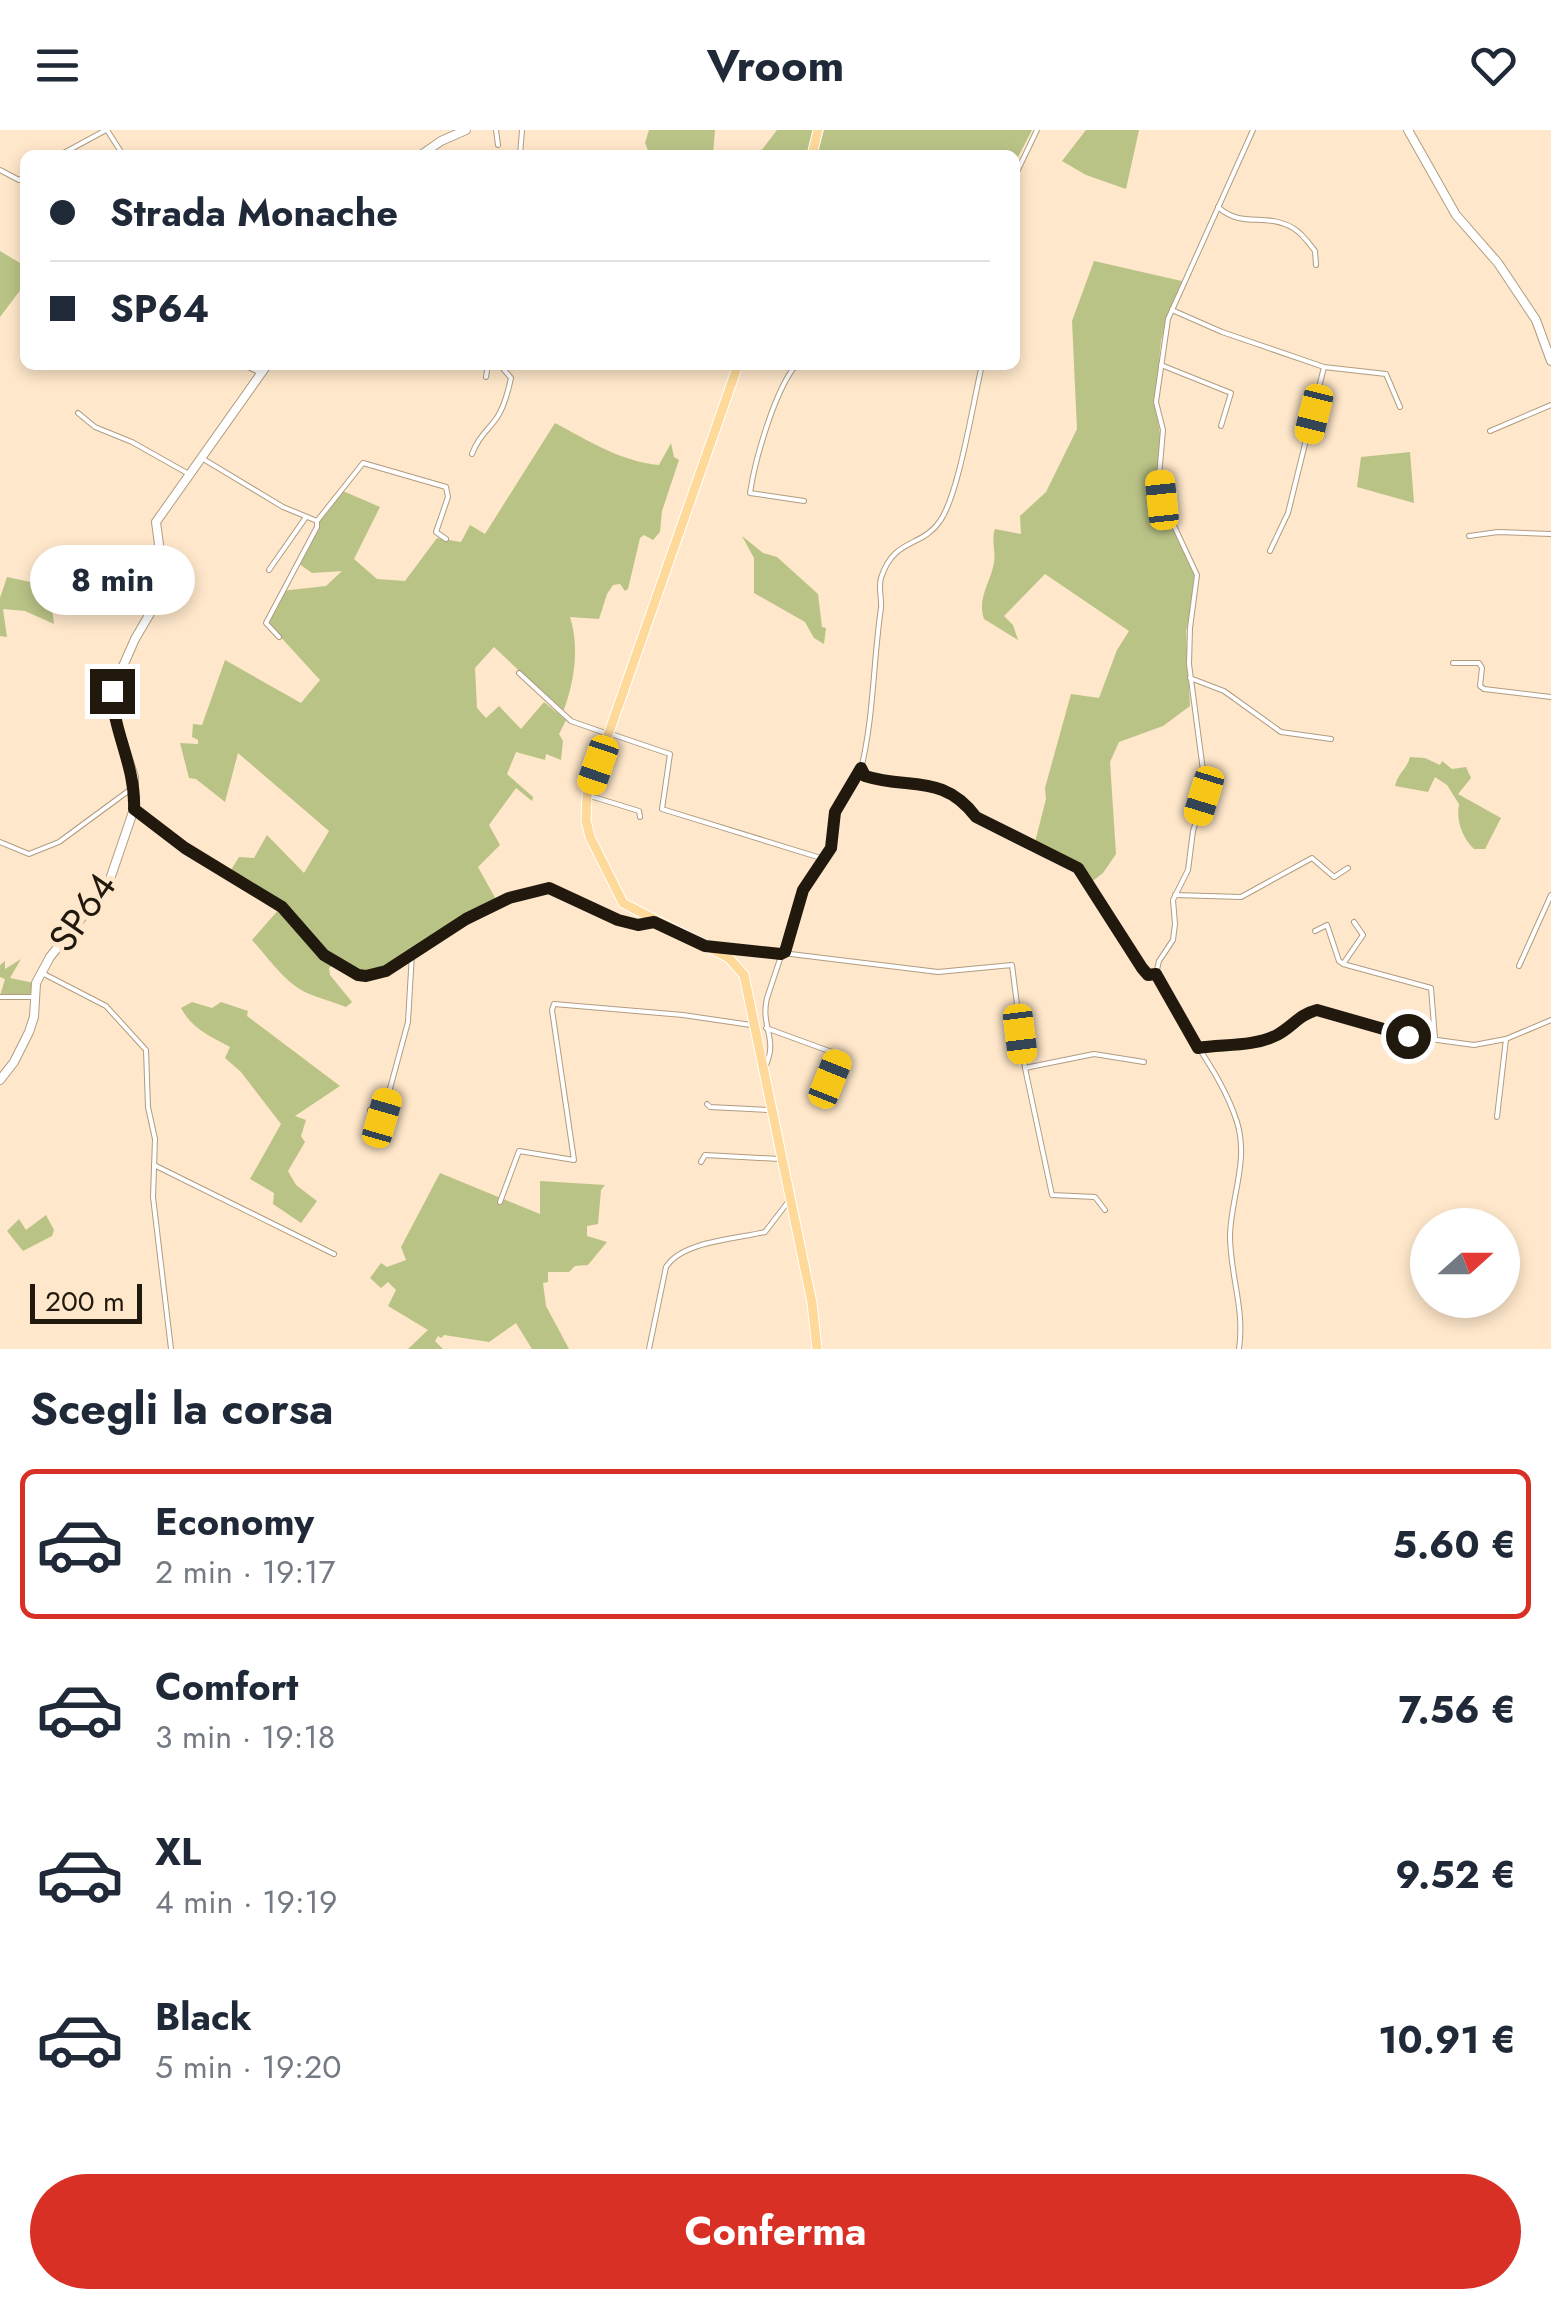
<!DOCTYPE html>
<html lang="it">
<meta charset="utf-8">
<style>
body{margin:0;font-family:Jost,sans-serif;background:#f2f2f3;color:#1f2937;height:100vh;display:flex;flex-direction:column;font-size:38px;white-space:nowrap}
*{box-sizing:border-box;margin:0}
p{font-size:32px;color:#747a83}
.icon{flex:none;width:55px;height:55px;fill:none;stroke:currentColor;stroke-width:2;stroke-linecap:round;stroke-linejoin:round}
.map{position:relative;height:1219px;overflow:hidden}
.panel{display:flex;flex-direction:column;background:#fff;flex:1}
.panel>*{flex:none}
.hud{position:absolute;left:20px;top:20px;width:1000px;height:220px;border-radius:15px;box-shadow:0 5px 15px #0003;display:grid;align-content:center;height:220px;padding:0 30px;background:#fff}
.needle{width:65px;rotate:69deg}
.controls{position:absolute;left:1410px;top:1078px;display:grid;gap:20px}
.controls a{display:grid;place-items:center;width:110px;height:110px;border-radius:50%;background:#fff;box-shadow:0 5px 15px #0003;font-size:50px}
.scale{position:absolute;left:30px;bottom:25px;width:112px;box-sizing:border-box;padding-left:10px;border:5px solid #21190e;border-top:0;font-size:28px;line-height:35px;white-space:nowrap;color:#21190e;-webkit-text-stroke:8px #fee7ca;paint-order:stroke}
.end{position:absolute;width:45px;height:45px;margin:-22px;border:12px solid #21190e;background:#fff;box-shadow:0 0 0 5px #fff}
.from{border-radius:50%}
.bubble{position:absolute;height:70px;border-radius:35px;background:#fff;box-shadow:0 5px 15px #0003;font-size:32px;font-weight:700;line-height:70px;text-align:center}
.car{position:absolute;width:30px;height:60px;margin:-30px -15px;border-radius:12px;box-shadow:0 0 8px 2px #0007;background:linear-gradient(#f5c518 24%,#345 0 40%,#f5c518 0 76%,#345 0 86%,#f5c518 0)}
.hud b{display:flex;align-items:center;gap:35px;height:95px;font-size:38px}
.hud b+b{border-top:2px solid #e0e1e3}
.hud i{width:25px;height:25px;background:#1f2937}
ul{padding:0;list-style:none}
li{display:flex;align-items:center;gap:30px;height:150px;margin:0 20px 15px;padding:0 10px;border:5px solid transparent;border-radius:15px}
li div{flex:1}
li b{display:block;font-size:38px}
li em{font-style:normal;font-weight:700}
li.current{border-color:#d93025}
li>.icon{width:90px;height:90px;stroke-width:1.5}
h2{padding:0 30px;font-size:45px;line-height:120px}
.action{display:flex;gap:20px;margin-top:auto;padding:20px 30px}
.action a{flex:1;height:115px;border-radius:60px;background:#d93025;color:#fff;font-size:40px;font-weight:700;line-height:115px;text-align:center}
header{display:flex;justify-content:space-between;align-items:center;height:130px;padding:0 30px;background:#fff;font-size:45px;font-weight:700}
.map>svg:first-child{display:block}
</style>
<header><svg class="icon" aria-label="menu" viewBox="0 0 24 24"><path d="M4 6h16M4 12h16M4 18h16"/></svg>Vroom<svg class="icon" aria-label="heart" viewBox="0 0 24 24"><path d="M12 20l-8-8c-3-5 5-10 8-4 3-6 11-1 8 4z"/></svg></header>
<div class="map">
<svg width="1551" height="1219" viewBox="0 0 1551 1219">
<rect width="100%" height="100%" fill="#fee7ca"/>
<g fill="#bac386">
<path d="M649,0h66l-2,25h-63l-5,-12z"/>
<path d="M777,0h41l-8,25h-49v-4z"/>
<path d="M824,0h208l-17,33v-8h-199z"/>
<path d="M1086,0h53l-13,59 -40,-14 -24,-14z"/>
<path d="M0,121l25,15v18l-25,33z"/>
<path d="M1094,131l92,21 -19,35 -6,24 -6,61 6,38 -4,30 1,26 39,85 -11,50 4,75 -27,20 -44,16 -9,20 6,92 -13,19 -13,10 -17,-20 -38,-21 11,-43 -1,-11 26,-94 28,4 18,-48 12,-19 -84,-57 -41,42 9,9 5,15 -34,-21c-7,-21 6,-35 10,-56 2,-12 -3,-22 1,-34l26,5 -1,-18 26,-24 31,-63 -5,-108z"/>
<path d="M555,293c32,17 67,39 104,42l12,-22 3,14 5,3 -17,51 -2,21 -7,8 -9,-5 -4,3 -12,51 -3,2 -5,-7 -7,1 -6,9 -8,25 -29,-2c10,31 4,66 -7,95l-69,-65 -19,21 2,40 9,10 13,-12 22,23 23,-27 22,18 -7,14 4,7 -2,19 -15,-6 -1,6 -29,-8 -9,22 26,23 -1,4 -16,-13 -27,37 11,20 -22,22 20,36c-41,17 -73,46 -113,65 -46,23 -76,-38 -103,-63 -14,-14 -35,-24 -51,-35l8,-13 15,1 13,-23 37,38 25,-42 -91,-78 -13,49 -29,-23 -7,-1 -9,-35 18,1v-4l-6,-3 1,-13 9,1 23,-65 76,43 19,-23 -54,-59 15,-30 45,-5 16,-15 -30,2 -14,-10 20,-42 25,-30 37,16 -26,52 23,20 28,2 32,-43 24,4 9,-17 15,9z"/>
<path d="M1410,322l4,51 -57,-16 4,-30z"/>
<path d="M742,406l21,17 14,4 41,37 4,33 4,1 -2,16 -10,-6 -9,-16 -51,-29v-35z"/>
<path d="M7,447l42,9 5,38 -29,-13 -22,-2 4,28 -7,-1v-38z"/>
<path d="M1410,627l15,1 15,7 2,-4 10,8 14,-2 5,11 -13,16 43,24 -16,31h-11c-12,-12 -18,-28 -15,-45l-12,-19 -12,-8 -7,15 -33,-6c3,-13 12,-17 15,-29z"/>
<path d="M280,778l53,57 -4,3 1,7 22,27 -6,5c-12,-5 -28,-9 -39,-14 -22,-10 -39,-36 -55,-53z"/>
<path d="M21,829l-11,19 24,5 -4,13h-30l5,-17 -5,-2v-12l5,-4v8z"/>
<path d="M192,872l20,6 9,-6 27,9 -1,5 93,70 -45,30 11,4 -5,16 4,6 -17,29 8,14 21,16 -16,22 -28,-19 1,-11 -24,-14 31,-55 -40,-52 -16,-14 5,-11c-20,-11 -38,-18 -49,-39z"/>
<path d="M440,1043l100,41v-33l65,4 -4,5 -3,34 -11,2v10l20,6 -19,23 -13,1 -6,6h-21v10l-5,1 3,23 23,43h-37l-16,-26 -27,19 -45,-7 -3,3 -3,-2 -3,5 8,8h-35l20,-19 -40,-24 8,-16 -8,-8 -7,6 -11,-10 11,-15 6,4 19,-7 -5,-13z"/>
<path d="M46,1085l8,15 -2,6 -29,15 -16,-20 12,-12 7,11z"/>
</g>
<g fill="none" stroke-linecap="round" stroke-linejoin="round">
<g stroke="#b19c80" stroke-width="6">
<g id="street">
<path d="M107,0l16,25"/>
<path d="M496,0l2,15"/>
<path d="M60,25l46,-25"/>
<path d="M520,25l2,-25"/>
<path d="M0,40l19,10 6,-4"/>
<path d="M1015,46l22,-46"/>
<path d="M1218,77c24,22 48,5 75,21 9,5 16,15 22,23l1,14"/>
<path d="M1172,180l50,22 102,35 62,7 14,33"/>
<path d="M244,235l17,8"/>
<path d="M521,235l3,1"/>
<path d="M796,235c-21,25 -41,94 -46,128l54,8"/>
<path d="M982,235c-9,37 -23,129 -42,156 -18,27 -46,16 -59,57 -3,10 1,20 0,30 -8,54 -7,108 -20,161l4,7c44,14 78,-3 110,41l103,51 64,100 6,7 8,-1"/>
<path d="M1161,235l70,28 -10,33"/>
<path d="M486,247l2,-12"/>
<path d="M78,283l17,14 37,15 55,31"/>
<path d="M1490,301l61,-26"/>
<path d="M472,324c6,-16 14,-22 24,-35 8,-11 12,-27 15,-41l-11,-13"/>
<path d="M200,327l83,50 34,14 46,-58 83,24 2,10 -12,35 10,7"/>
<path d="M1469,406l29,-4 53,2"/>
<path d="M1270,421l18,-38 36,-146"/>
<path d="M269,440l37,-53"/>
<path d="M279,507l-13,-14 51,-96v-6"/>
<path d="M1453,533h26l3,5 -2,18 4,3 67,8"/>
<path d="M519,543l52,48 37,13"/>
<path d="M1190,548l34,13 57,41 50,7"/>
<path d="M608,603l62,21 -8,55 162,50"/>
<path d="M587,665l52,16 1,6"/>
<path d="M136,680l49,38 97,59 42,48 34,20 9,2 19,-6 81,-52 42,-21 40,-10 69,32 20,5 16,-3"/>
<path d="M0,712l29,12 30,-12 72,-53"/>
<path d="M1175,765l66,2 71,-39 22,19 14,-9"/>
<path d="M1354,792l9,13 -20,29 88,24 4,50"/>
<path d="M1315,801l12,-6 12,36 3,2"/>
<path d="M709,814l229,28 74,-7 13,103 27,127 43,2 10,13"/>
<path d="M1519,836l32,-71"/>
<path d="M44,844l62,32 40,44 2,57 7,32 -2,58 18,152"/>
<path d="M0,867h33"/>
<path d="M766,898l74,27 -10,24"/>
<path d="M1198,919c26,-5 55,-2 79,-15 15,-7 23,-21 40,-24l91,26 66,9 32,-6 45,-19"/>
<path d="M765,937c14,-28 -5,-40 2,-69l36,-108 28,-41 4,-38 26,-42"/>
<path d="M1025,938l69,-14 50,8"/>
<path d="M707,974l3,3 58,3"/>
<path d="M370,980l12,8 26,-96 4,-69"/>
<path d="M1497,987l9,-78"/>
<path d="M701,1032l4,-7 74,4"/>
<path d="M154,1035l180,89"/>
<path d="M500,1072l19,-51 55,9 -22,-150 2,-6 129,11 68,10"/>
<path d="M649,1219l17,-82c16,-26 70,-28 99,-35l23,-30"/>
<path d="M1239,1219c6,-41 -9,-73 -9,-114 1,-38 19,-74 7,-113 -17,-54 -59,-96 -81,-148l3,-13 14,-21 2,-16 -2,-24 15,-30 5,-39 11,-34v-19l-15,-114 1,-36 7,-53 -35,-75 -3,-23 4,-47 -7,-28 12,-83 85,-189"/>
</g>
</g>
<g stroke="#b19c80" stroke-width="10">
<g id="secondary">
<path d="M1408,0l48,85 42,48 38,57 15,41"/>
<path d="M421,25l20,-14 25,-11"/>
<path d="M0,950l14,-18 15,-30 5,-15 2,-34 14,-26 58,-72 26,-76v-32l-17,-52 -5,-34 23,-52 24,-41 4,-24 -7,-52 111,-157"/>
</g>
</g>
<g stroke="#fff" stroke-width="11">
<g id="primary">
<path d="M812,25l6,-25"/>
<path d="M738,235l-151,430 -1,25 4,17 33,66 106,55 15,17 68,328 5,46"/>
</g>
</g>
<use href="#street" stroke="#fff" stroke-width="4"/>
<use href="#secondary" stroke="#fff" stroke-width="8"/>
<use href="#primary" stroke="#fed99a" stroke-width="9"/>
</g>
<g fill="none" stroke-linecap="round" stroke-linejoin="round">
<path stroke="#21190e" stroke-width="12" d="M112,561c1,41 24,76 22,118l51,39 97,59 42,48 34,20 8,1 20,-5 80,-52 43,-21 40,-10 69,32 20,5 16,-3 51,24 76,8 4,-2 18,-62 28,-42 4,-36 26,-44 4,8c44,14 78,-3 111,41l102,51 64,100 6,7 8,-1 42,74c26,-4 55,-1 79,-13 15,-8 23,-21 40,-25l91,26"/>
</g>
<g text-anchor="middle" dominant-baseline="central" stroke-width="10" stroke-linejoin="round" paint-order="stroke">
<g font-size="38" fill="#21190e" stroke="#fee7ca">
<text transform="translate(82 782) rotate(-55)">SP64</text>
</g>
</g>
</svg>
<div class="controls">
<a><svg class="needle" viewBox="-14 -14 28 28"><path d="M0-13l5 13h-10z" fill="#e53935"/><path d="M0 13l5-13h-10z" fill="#747a83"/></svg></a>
</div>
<div class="scale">200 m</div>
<i class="end from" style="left:1408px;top:906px"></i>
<i class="end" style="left:112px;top:561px"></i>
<div class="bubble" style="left:30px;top:415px;width:165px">8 min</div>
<i class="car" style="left:1314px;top:284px;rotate:194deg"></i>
<i class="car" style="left:1162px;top:370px;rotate:354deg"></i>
<i class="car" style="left:598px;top:635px;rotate:199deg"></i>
<i class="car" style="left:1204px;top:666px;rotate:197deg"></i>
<i class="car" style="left:1020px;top:904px;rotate:173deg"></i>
<i class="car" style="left:830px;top:949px;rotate:22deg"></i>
<i class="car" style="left:382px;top:988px;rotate:16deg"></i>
<div class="hud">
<b><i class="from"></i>Strada Monache</b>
<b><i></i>SP64</b>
</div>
</div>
<section class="panel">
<h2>Scegli la corsa</h2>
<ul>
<li class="current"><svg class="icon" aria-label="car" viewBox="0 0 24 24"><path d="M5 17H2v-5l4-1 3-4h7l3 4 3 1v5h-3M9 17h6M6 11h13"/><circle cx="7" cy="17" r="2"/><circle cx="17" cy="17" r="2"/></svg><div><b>Economy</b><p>2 min · 19:17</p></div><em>5.60 €</em></li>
<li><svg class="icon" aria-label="car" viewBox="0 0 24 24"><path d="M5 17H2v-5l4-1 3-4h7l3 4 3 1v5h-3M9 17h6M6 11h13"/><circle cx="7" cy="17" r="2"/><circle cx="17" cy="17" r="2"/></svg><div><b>Comfort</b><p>3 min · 19:18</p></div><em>7.56 €</em></li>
<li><svg class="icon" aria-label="car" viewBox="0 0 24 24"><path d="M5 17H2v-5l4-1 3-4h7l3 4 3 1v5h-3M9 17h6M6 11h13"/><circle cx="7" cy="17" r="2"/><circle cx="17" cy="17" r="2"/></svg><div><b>XL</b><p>4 min · 19:19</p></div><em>9.52 €</em></li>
<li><svg class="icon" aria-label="car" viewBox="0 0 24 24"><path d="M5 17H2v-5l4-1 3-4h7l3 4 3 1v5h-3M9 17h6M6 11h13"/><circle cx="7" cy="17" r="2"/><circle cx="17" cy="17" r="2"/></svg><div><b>Black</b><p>5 min · 19:20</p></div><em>10.91 €</em></li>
</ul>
<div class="action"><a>Conferma</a></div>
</section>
